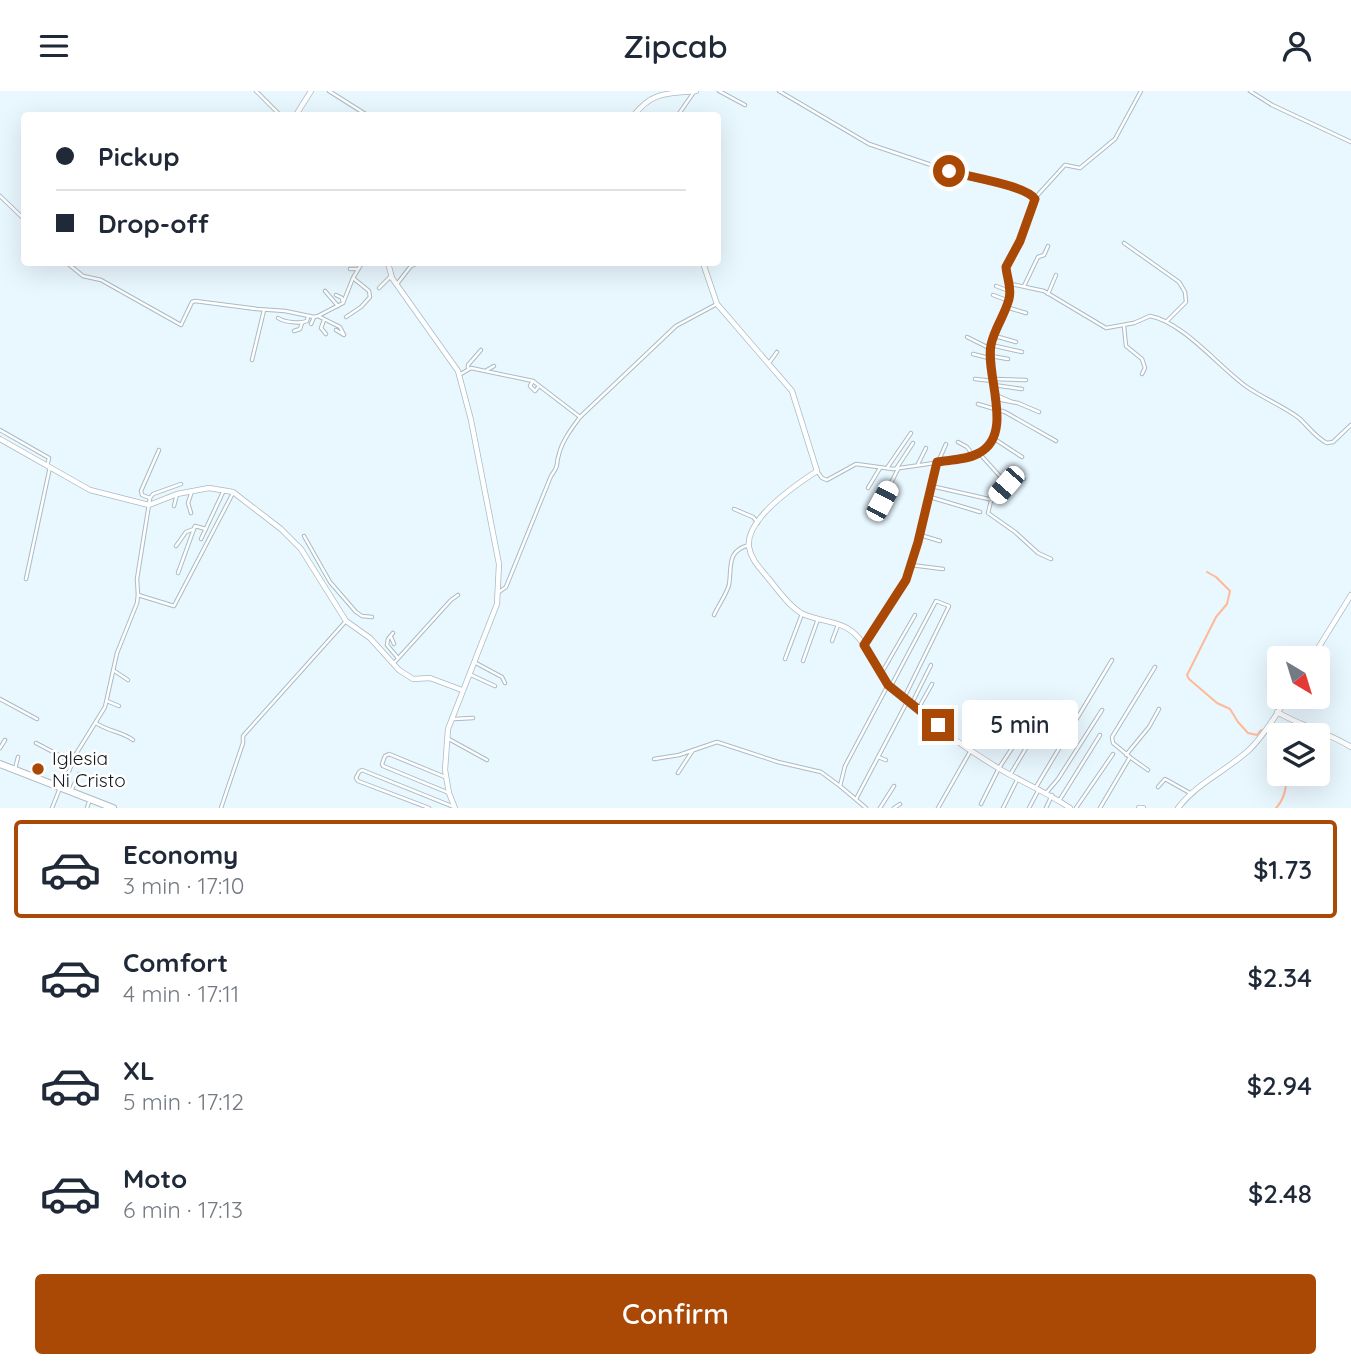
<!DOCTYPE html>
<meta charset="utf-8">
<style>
body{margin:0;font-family:Quicksand,sans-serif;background:#f2f2f3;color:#1f2937;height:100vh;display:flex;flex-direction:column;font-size:26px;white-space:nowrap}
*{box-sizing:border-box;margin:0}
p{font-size:23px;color:#747a83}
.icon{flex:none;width:38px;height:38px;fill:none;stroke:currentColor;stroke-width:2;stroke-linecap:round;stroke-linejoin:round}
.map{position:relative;height:717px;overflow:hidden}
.drawer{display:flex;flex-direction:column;background:#fff;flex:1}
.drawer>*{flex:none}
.guide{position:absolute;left:21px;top:21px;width:700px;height:154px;border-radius:7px;box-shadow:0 7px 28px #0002;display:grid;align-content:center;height:154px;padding:0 35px;background:#fff}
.needle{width:46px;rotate:142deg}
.fabs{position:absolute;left:1267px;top:555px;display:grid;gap:14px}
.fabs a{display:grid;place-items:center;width:63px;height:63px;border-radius:7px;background:#fff;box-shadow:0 7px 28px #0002;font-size:35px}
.end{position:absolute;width:32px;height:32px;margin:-16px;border:9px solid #aa4905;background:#fff;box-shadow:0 0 0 4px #fff}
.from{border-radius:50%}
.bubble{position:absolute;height:49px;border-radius:7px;background:#fff;box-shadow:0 7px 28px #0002;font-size:23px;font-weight:600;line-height:49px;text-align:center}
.car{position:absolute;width:21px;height:42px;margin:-21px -10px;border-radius:9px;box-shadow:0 0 5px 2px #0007;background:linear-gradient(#fff 24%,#345 0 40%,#fff 0 76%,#345 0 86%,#fff 0)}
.guide b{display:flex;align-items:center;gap:24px;height:66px;font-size:26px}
.guide b+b{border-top:2px solid #e0e1e3}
.guide i{width:18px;height:18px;background:#1f2937}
ul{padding:12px 0 0;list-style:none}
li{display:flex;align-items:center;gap:21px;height:98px;margin:0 14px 10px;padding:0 21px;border:4px solid transparent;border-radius:7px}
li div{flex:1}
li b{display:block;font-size:26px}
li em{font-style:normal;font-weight:600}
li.on{border-color:#aa4905}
li>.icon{width:63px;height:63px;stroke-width:1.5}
.cta{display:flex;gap:14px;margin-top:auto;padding:14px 35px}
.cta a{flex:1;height:80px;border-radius:7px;background:#aa4905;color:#fff;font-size:28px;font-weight:600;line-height:80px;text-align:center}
header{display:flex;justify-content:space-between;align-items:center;height:91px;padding:0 35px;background:#fff;font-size:32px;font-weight:600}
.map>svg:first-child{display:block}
</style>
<header><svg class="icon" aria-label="menu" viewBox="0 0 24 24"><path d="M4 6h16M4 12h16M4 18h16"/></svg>Zipcab<svg class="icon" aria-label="person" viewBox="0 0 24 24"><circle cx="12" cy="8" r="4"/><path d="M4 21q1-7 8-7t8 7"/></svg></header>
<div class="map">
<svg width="1351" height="717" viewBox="0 0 1351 717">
<rect width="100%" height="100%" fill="#e9f7ff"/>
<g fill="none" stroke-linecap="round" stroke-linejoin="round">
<g stroke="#ffb997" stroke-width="2">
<path d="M1207,481l9,5 14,14 -3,13 -11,13 -29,58 2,4 28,24 13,6 8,13 10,11 9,2 4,-5 14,8 4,8"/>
<path d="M1276,717c9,-9 10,-22 12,-35"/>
</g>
<g stroke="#aabbc4" stroke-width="4.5">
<g id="street">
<path d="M256,0l24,24"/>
<path d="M329,0l38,24"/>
<path d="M719,0l26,14"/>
<path d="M779,0l90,53 101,34 38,8 22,8 5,5 -15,42 -14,26 5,17 -2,15 -18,46 6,78 -7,19 -11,11 -24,7 -62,9 -37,-5 -29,16 -5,-2 -5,-7"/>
<path d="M1250,0l22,14 79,37"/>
<path d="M678,24l16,-23"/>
<path d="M0,105l24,23"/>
<path d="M1035,107l30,-33 15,3 35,-29 26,-48"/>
<path d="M1124,152l55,39 6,10 1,10 -19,19"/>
<path d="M67,172l16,13 18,4 80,45 11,-23 3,-1 62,8 28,2 29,6 4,-1 25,-13 10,-25 9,-15"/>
<path d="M350,178h8"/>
<path d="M397,193l14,-18 7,-3"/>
<path d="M1011,193l33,7 62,37 28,-5 16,-7c33,6 69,51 97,71 16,11 36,19 52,31 9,8 17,20 28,25l6,-1 18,-17"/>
<path d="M996,195l13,5"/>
<path d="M1024,195l14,-29 6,-2 4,-9"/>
<path d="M379,197l13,-13"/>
<path d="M325,200l13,15"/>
<path d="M1048,203l8,-19"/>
<path d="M336,204l6,3 1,5"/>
<path d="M993,204l16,6"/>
<path d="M1006,216l20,6"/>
<path d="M318,225l22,11 4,8 -8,-5"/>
<path d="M346,226l15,-10 9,-10 -1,-6 -16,-13"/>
<path d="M278,227c6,4 22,6 29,3l1,-5"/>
<path d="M324,229l-3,8 5,6"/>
<path d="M311,233l3,-7"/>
<path d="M1124,235l2,20 16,13 3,9 -3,6"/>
<path d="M294,240l6,-2 2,-6"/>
<path d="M995,245l21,6"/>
<path d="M967,246l24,12"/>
<path d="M991,254l31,7"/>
<path d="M973,263l16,4"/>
<path d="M991,265l17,3"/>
<path d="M252,269l12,-50"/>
<path d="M769,272l8,-11"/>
<path d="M468,277v-3l13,-15"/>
<path d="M487,279l7,-4"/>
<path d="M459,284l12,-7 62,13 47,36 96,-91 39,-21"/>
<path d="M975,288l18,2"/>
<path d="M994,288l32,1"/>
<path d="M533,290l-3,5 5,5 4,-5"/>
<path d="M994,294l28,4"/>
<path d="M996,304l16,7"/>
<path d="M996,308l22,4 21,9"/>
<path d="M978,313l27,8 51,29"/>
<path d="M0,339l49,28 -2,8"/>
<path d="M993,347l29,19"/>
<path d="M958,351l9,5 6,8"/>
<path d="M939,369l7,-16"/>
<path d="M918,373l8,-16"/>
<path d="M887,377l24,-35"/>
<path d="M896,378l17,-26"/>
<path d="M1006,392l9,-6 9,2"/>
<path d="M931,395l62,14 13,-17 -27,-30"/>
<path d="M868,397l12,-20"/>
<path d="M930,406l50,15"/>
<path d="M150,407l-8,-3 -1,-4 18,-41"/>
<path d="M882,410l16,-32"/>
<path d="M991,410l-3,12 27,19 23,21 13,6"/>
<path d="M174,415l3,-12"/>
<path d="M734,418l19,8 5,6"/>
<path d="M191,422l-3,-10 4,-12"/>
<path d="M920,444l20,6"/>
<path d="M304,445l26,46 26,30 6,4 10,1"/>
<path d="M201,448l23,-49"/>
<path d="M176,455l10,-14 8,-3"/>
<path d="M911,474l32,4"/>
<path d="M178,482l17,-47 11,3"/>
<path d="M26,488l24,-112"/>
<path d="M499,501l7,-5 45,-111c9,-13 4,-9 8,-22 3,-13 13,-26 21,-37"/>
<path d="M138,504l36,11 59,-113"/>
<path d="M714,524c4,-9 12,-20 15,-30 3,-18 -3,-34 20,-40"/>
<path d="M393,542l-5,6 -1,6 11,13"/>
<path d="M391,546l3,7"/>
<path d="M832,550l6,-16"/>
<path d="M864,554l42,-65 12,-38 19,-80"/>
<path d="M785,568l17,-45"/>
<path d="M803,570l15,-42"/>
<path d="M474,571l28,15 3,6"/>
<path d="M393,573l58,-64 7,-5"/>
<path d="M113,579l15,10"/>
<path d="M469,583l26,12"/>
<path d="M881,583l34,-59"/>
<path d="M891,595l45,-85 13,5 -45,92"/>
<path d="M0,608l37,20"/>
<path d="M107,610l12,5"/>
<path d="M911,614l20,-40"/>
<path d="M918,618l14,-25"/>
<path d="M454,628l19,-1"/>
<path d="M96,632c13,9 25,8 37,17"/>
<path d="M447,647l40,22"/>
<path d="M36,652l36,19"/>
<path d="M0,657l5,-8"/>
<path d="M1126,664l23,-28 10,-18"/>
<path d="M878,666l8,3"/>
<path d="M1131,667l17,12"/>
<path d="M654,668l25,-4 38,-13 61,20 43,10 19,14 5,-20 43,-81"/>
<path d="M15,678l3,-12"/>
<path d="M678,682l15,-23"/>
<path d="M1010,684l22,-37"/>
<path d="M445,686l-56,-23 -4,2 -3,8 1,2 66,27"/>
<path d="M63,695l13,-32 29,-47 12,-54 20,-50 1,-8 -1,-16 13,-81 3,-4 28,-10"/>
<path d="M840,695l26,22"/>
<path d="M1036,696l76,-127"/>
<path d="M1158,696l7,-8 25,14"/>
<path d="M72,698l7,-15"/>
<path d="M1047,701l11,-13 44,-69"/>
<path d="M856,708l51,-97"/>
<path d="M1059,710l41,-66"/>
<path d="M981,713l18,-36 21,-32"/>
<path d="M52,717l8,-20"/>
<path d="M87,717l3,-9"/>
<path d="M221,717l22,-65v-7l103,-115"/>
<path d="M429,717l-71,-27 -2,-3 3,-6 3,-2 92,37"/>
<path d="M880,717l14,-22"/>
<path d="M894,717l6,-4"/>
<path d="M938,717l33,-58"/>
<path d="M1003,717l15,-30"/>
<path d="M1029,717l10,-19"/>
<path d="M1046,717l6,-13"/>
<path d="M1076,717l37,-54"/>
<path d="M1100,717l30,-51 -17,-14 -1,-6 43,-70"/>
</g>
</g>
<g stroke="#aabbc4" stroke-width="6">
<g id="secondary">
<path d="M296,24l15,-24"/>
<path d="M634,24c19,-24 33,-21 62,-24"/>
<path d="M388,172l4,15 66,93 13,49 28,144 -2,40 -49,125 -3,41 4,23 6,15"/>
<path d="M703,172l14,41 75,87 25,80c-20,13 -72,48 -68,76 2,13 12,22 19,31 10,12 20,27 33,35 17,9 40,7 54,21 16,15 20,38 35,53 34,31 75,62 115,85 23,13 43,21 65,36"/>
<path d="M0,348l90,51 55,14 4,1 28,-11 32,-6 24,4 48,37 20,20 45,72 24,17 29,32 14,9 17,-1 32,12"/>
<path d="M1312,567l39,-63"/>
<path d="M1277,621c24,14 50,20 74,35"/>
<path d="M1139,717h4"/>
<path d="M1178,717c19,-25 48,-37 71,-58 16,-15 27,-36 39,-53"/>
</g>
</g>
<g stroke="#aabbc4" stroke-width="8">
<path id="highway" d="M0,673l113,44"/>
</g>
<use href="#street" stroke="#fff" stroke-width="2.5"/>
<use href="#secondary" stroke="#fff" stroke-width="4.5"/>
<use href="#highway" stroke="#fff" stroke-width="6"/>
</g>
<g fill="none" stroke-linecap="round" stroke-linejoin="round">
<path stroke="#aa4905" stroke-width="9" d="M938,634l-50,-40 -24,-40 42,-65 12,-38 19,-80c13,-2 30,-2 42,-9 36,-19 6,-78 12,-108 3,-16 14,-30 18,-46 3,-12 -2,-20 -3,-32l14,-26 15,-42c-10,-14 -67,-22 -86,-28"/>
</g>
<circle fill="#aa4905" stroke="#fff" stroke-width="2.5" cx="38" cy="678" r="7"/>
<g text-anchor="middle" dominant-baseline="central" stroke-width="5" stroke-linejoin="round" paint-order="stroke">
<g font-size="19" fill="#12181c" stroke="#fff" text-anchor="start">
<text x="52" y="667">Iglesia<tspan x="52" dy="22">Ni Cristo</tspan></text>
</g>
</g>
</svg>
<div class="fabs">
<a><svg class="needle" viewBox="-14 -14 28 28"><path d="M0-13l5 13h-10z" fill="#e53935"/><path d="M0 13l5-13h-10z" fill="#747a83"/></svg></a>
<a><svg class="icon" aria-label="layers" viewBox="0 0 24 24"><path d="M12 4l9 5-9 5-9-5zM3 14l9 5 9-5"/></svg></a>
</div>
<i class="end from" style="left:949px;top:80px"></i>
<i class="end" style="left:938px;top:634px"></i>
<div class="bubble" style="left:962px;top:609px;width:116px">5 min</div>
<i class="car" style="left:1006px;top:394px;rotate:221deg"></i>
<i class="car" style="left:882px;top:410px;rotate:28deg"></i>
<div class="guide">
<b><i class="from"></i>Pickup</b>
<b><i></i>Drop-off</b>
</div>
</div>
<section class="drawer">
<ul>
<li class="on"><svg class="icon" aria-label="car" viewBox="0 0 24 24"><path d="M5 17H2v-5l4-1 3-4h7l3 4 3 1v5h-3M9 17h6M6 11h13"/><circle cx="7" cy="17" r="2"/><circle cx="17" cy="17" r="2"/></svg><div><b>Economy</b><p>3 min · 17:10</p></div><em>$1.73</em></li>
<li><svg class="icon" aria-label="car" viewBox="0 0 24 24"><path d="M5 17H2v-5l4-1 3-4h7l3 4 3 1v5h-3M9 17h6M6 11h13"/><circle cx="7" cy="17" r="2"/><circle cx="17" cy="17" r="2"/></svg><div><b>Comfort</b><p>4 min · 17:11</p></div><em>$2.34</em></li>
<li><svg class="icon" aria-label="car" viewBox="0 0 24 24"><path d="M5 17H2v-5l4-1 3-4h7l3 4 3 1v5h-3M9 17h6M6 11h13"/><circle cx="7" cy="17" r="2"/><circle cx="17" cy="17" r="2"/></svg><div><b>XL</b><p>5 min · 17:12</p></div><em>$2.94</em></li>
<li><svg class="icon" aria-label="car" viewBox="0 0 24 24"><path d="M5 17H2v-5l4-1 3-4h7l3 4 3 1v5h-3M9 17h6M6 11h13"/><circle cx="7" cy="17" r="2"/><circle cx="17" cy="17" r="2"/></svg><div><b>Moto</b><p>6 min · 17:13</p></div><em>$2.48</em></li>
</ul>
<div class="cta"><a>Confirm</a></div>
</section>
